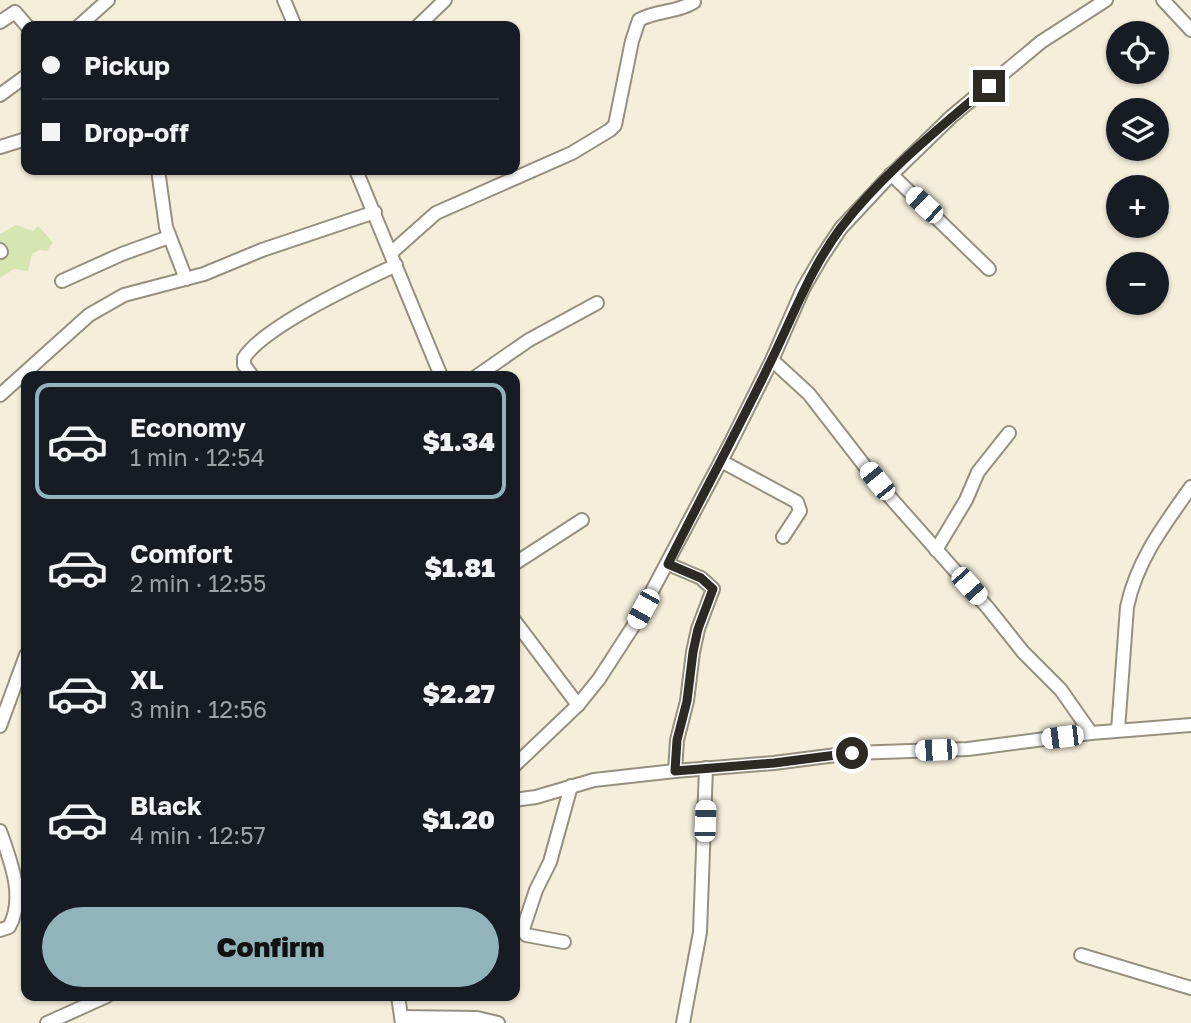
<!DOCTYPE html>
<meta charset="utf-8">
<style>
body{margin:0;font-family:"Golos Text",sans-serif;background:#242831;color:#f1f3f6;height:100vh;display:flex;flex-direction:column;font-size:26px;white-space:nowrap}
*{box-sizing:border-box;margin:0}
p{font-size:23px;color:#9ea1a6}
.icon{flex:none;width:38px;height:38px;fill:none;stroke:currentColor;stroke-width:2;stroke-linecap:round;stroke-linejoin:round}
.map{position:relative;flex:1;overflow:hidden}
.panel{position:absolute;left:21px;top:371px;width:499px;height:630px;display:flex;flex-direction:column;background:#171b24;border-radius:14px;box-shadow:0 2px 5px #0004}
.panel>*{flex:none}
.top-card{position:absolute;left:21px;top:21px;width:499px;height:154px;border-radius:14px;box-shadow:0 2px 5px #0004;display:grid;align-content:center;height:154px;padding:0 21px;background:#171b24}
.tools{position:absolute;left:1106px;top:21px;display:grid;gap:14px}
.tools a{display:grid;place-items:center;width:63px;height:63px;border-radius:50%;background:#171b24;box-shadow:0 2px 5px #0004;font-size:35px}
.end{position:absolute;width:32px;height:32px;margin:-16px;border:9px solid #2d2a23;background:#fff;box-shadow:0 0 0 4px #fff}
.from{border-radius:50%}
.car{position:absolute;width:21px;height:42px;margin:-21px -10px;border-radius:9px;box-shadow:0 0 5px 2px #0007;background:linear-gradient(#fff 24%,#345 0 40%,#fff 0 76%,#345 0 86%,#fff 0)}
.top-card b{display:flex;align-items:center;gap:24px;height:66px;font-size:26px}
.top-card b+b{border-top:2px solid #363941}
.top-card i{width:18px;height:18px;background:#f1f3f6}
ul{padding:12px 0 0;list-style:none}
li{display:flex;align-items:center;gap:21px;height:116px;margin:0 14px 10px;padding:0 7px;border:4px solid transparent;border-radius:14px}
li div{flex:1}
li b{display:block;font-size:26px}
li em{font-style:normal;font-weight:800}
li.active{border-color:#90b4b9}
li>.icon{width:63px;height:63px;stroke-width:1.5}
.cta{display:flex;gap:14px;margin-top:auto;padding:14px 21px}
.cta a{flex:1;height:80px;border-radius:42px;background:#90b4b9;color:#111;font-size:28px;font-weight:800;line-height:80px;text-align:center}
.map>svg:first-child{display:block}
</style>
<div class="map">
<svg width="1191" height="1023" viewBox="0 0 1191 1023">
<rect width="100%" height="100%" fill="#f4eedb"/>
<path fill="#d5e6b0" d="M16,225l17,6 5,-5 15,16 -6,9 -8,-1 -7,4 -4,17 -14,-2 -14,9v-44z"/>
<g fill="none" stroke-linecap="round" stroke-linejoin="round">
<g stroke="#96907f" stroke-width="16">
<g id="minor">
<path d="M284,0l11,26"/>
<path d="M1163,0l28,30"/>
<path d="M0,22l15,-10 12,14"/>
<path d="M79,26l29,-26"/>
<path d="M418,26l27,-26"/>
<path d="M0,95l26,-19"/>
<path d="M0,147l26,-8"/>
<path d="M158,170l8,57 20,52"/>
<path d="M356,170l85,206"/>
<path d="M891,174l98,95"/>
<path d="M0,250l1,2"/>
<path d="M391,253l45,-40 136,-60 38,-23 5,-5 17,-84 7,-21c17,-10 38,-7 55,-18"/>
<path d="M62,281l60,-27 47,-17"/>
<path d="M772,360l37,34 72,93 107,121 35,44 38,38 30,43"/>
<path d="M252,376l-8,-11v-7c20,-32 116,-76 152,-93"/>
<path d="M477,376l52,-36 68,-37"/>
<path d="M0,395l89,-80 35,-20 80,-21 58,-24 113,-38"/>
<path d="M721,461l76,41 3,9 -17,26"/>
<path d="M936,550l30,-50 12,-28 31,-39"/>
<path d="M514,564l68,-44"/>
<path d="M668,564l33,14 12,11 -15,40 -5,23 -6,49 -10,39 -2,31"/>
<path d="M514,620l64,85"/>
<path d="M0,726l26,-71"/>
<path d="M1118,730l9,-123c10,-47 37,-82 64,-120"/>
<path d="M514,766l64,-61 21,-26 35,-54 96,-181 42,-84 31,-71 18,-31 20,-30 44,-47 66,-64 90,-75 65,-42"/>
<path d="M514,800l22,-3 58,-17 81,-9 99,-8 78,-10 116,-4 123,-16 100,-8"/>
<path d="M0,831c10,29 26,66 9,96l-9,3"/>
<path d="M564,942l-38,-7 -3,-6 13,-39 14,-28 21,-76"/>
<path d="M1081,955l110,33"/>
<path d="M398,996l4,27"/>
<path d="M401,1017l76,1 21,5"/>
<path d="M47,1023l60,-27"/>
<path d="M683,1023l17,-91 6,-164"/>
</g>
</g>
<use href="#minor" stroke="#fff" stroke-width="12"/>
</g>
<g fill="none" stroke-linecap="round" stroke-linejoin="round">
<path stroke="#2d2a23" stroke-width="9" d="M852,753l-78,10 -99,8 2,-31 10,-39 6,-49 5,-23 15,-40 -12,-11 -33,-14c33,-67 69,-132 101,-199 23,-46 40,-94 71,-136 41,-54 97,-99 149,-143"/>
</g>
</svg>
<div class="tools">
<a><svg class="icon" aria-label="locate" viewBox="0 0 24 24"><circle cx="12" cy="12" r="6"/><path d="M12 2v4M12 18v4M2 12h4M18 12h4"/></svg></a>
<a><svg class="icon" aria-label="layers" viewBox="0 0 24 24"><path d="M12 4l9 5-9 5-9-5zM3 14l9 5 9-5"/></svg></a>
<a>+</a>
<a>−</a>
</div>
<i class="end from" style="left:852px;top:753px"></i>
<i class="end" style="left:989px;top:86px"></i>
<i class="car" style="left:924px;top:205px;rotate:313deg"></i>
<i class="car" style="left:877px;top:481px;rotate:321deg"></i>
<i class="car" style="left:969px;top:586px;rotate:138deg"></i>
<i class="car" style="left:643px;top:609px;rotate:209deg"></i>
<i class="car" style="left:1062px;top:737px;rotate:263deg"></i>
<i class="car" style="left:936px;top:750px;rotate:268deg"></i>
<i class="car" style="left:705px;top:821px;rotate:2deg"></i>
<div class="top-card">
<b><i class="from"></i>Pickup</b>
<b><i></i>Drop-off</b>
</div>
<section class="panel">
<ul>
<li class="active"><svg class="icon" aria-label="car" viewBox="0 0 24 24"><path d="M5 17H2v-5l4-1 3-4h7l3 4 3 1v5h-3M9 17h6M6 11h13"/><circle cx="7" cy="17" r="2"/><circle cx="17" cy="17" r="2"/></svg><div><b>Economy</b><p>1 min · 12:54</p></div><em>$1.34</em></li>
<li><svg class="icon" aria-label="car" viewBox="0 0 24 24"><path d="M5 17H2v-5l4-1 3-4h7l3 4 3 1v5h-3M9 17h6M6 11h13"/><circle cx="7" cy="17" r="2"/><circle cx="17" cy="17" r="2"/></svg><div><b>Comfort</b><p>2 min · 12:55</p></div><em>$1.81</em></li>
<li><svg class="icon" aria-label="car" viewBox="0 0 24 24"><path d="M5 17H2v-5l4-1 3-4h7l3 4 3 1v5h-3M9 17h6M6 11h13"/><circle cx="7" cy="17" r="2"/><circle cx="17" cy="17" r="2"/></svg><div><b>XL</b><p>3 min · 12:56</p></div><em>$2.27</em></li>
<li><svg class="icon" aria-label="car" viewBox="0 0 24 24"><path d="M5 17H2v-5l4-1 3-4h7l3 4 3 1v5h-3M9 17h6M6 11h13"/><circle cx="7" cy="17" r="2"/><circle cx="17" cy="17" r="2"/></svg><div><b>Black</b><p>4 min · 12:57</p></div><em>$1.20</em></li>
</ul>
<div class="cta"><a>Confirm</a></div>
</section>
</div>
